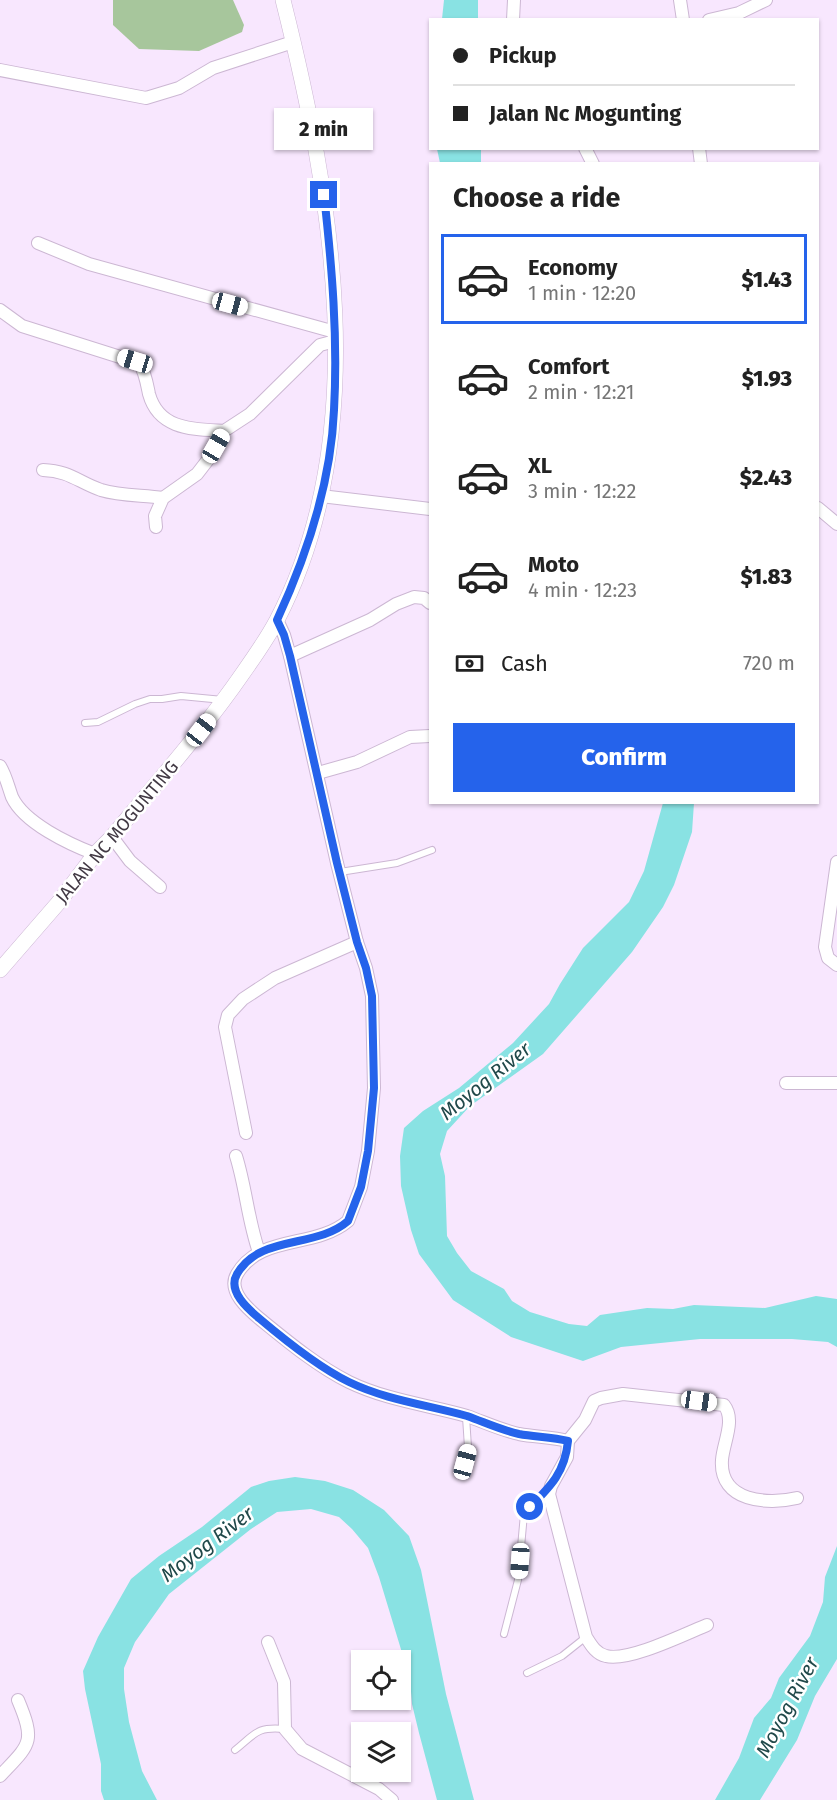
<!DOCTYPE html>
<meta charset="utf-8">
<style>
body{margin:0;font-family:"Fira Sans",sans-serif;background:#f6f6f6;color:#222;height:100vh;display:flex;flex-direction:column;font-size:22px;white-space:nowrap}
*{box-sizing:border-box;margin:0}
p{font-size:20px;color:#767676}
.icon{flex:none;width:33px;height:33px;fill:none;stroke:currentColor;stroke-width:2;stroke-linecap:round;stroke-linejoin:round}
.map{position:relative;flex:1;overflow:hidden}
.side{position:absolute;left:429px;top:162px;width:390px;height:642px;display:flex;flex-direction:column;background:#fff;border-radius:0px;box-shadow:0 2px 4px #0004}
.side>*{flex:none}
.banner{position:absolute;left:429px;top:18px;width:390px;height:132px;border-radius:0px;box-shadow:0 2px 4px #0004;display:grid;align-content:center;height:132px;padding:0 24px;background:#fff}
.controls{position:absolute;left:351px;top:1650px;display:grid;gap:12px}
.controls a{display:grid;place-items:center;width:60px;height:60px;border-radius:0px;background:#fff;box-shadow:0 2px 4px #0004;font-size:30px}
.end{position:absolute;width:27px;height:27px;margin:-14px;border:8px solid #2563eb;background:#fff;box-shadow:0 0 0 3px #fff}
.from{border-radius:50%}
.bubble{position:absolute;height:42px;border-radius:0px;background:#fff;box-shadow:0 2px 4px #0004;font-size:20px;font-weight:800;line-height:42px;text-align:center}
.car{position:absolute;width:18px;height:36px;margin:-18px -9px;border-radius:8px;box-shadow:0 0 4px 2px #0007;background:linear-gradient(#fff 24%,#345 0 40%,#fff 0 76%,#345 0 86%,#fff 0)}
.banner b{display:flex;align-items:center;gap:21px;height:57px;font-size:22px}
.banner b+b{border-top:2px solid #e0e0e0}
.banner i{width:15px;height:15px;background:#222}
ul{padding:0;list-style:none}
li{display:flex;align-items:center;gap:18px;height:90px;margin:0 12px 9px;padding:0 12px;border:3px solid transparent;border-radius:0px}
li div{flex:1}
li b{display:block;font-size:22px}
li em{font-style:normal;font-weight:800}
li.active{border-color:#2563eb}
li>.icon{width:54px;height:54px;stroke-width:1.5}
h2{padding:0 24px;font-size:27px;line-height:72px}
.pay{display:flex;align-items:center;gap:15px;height:66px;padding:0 24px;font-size:22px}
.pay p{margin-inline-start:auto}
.action{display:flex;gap:12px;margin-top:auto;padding:12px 24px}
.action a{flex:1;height:69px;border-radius:0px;background:#2563eb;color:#fff;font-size:24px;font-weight:800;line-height:69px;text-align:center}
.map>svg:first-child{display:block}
</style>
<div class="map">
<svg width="837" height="1800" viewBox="0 0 837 1800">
<rect width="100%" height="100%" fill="#f8e7fe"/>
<path fill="#a7c69c" d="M113,0h120l11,25 -2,7 -43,19 -60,-2 -26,-24z"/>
<g fill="#89e2e3">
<path d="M444,0h34v19h-36z"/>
<path d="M437,149h44v14h-41z"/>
<path d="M663,803h31l-2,29 -18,53 -11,22 -31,45 -89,102 -73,52 -23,25 -7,23 5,22 2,60 10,17 14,18 33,18 8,12 18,11 39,12 18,2 13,-11 47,-7 26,1 21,-4 71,3 51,-12 21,3v48l-9,-5 -36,-3h-92l-79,8 -38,14 -72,-24 -58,-37 -34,-46 -8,-24 -10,-44 -1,-30 4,-28 19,-17 36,-23 54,-45 36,-39 11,-20 23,-36 46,-46 15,-31z"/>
<path d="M295,1477l30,4 28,9 31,20 25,26 12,34 25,124 28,106h-37l-18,-67 -7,-29 -2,-25 -31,-102 -11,-29 -16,-19 -13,-12 -28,-8 -34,3 -26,17 -82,65 -34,48 -11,26v21l5,33 13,49 15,29h-53l-3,-9v-27l-16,-75 -2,-18 15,-34 33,-58 28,-23 43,-29 49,-40 18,-6z"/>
<path d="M837,1546v113l-22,37 -18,44 -37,60h-45l24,-42 15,-40 17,-20 8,-20 31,-42 13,-34 2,-25z"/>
</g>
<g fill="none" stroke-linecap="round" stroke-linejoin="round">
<g stroke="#ccb7d3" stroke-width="8">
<g id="service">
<path d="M85,723l13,-1 37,-18 15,-5h12l19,-3 42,4"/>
<path d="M340,872l57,-9 35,-13"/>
<path d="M461,1476l7,-29 -2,-30"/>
<path d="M504,1634l14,-54 6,-66 23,-24"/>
<path d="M527,1673l35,-17 24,-19"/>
<path d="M235,1750c20,-16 22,-24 50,-21"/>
</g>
</g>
<g stroke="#ccb7d3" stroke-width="14">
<g id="minor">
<path d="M680,0l3,20"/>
<path d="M513,20l1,-20"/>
<path d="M709,20l30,-7 27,-13"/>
<path d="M0,70l146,28 33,-10 34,-20 80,-26"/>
<path d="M585,148l8,16"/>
<path d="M699,148l2,16"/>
<path d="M38,243l51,21 246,68"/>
<path d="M0,310l22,16 117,37c6,8 8,21 10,31 10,36 44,35 75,37"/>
<path d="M43,470c27,1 35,12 58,20 20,6 42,5 62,8"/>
<path d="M321,496l109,13"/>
<path d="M818,508l19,16"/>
<path d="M156,527l-1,-11 8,-18 34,-24 10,-13 17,-30 26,-17 70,-69 15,-4"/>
<path d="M277,620l7,15 6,21 47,207 20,79 9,26 6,28 2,92 -6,63 -7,36 -13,34c-33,28 -88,13 -111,53 -10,17 11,35 23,45 27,22 57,47 89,63 37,18 79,23 118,34 17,6 34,14 52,18 16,3 33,3 49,7"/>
<path d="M290,656l80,-36 26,-16 18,-7 10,1 6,5"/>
<path d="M0,766c6,10 8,20 12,31 12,26 57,47 83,57"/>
<path d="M318,773l39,-11 53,-25 20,-1"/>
<path d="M112,837l18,24 30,26"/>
<path d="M837,862l-12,85 3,11 9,7"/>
<path d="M786,1083h51"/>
<path d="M246,1133l-21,-106 3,-12 15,-16 32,-21 82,-36"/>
<path d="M236,1156c10,32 12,65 23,96"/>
<path d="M707,1625c-22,9 -79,37 -101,31 -10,-2 -15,-11 -20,-19l-37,-143 2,-8 16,-29 1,-16 17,-21 9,-19 7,-3 22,-4 101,11c12,15 -1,38 -2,55 -3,42 46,45 75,38"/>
<path d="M268,1642l16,40 1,47 17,20 77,40 13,11"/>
<path d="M0,1776c30,-32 36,-33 18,-76"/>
</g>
</g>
<g stroke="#ccb7d3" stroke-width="16">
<path id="tertiary" d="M0,970l59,-68 36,-48 17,-17c44,-54 91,-106 131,-164 12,-17 24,-34 34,-53 97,-187 55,-425 6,-620"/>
</g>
<use href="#service" stroke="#fff" stroke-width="6"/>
<use href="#minor" stroke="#fff" stroke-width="12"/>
<use href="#tertiary" stroke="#fff" stroke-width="15"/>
</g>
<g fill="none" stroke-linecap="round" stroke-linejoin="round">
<path stroke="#2563eb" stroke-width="8" d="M324,195c8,72 14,143 10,215 -3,72 -27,145 -57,210l7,15 6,21 47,207 20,79 9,26 6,28 2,92 -6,63 -7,36 -13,34c-32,28 -88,13 -111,53 -10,17 11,35 23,45 26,22 58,48 89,63 37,18 79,23 118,34 17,6 34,14 52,18 16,3 33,3 49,7 -3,31 -17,45 -38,66"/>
</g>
<g text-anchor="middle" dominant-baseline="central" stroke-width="5" stroke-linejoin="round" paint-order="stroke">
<g font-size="18" fill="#423944" stroke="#fff">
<text transform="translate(117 832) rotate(-50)">JALAN NC MOGUNTING</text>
</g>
<g font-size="20" font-style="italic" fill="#20494a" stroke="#fff">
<text transform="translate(485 1081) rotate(-39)">Moyog River</text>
<text transform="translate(207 1544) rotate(-37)">Moyog River</text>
<text transform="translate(787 1707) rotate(-62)">Moyog River</text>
</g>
</g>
</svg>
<div class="controls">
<a><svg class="icon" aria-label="locate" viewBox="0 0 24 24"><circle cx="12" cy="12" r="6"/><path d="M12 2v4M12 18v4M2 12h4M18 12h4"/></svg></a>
<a><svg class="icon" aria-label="layers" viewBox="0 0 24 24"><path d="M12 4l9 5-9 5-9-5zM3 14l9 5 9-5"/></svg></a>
</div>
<i class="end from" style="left:530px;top:1507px"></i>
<i class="end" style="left:324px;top:195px"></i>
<div class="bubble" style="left:274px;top:108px;width:99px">2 min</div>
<i class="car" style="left:230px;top:304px;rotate:105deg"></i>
<i class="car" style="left:135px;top:361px;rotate:287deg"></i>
<i class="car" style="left:216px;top:446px;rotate:30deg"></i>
<i class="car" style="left:201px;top:730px;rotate:38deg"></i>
<i class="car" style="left:699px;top:1401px;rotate:98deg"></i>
<i class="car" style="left:465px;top:1462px;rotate:15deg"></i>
<i class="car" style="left:520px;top:1561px;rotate:184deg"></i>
<div class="banner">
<b><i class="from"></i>Pickup</b>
<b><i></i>Jalan Nc Mogunting</b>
</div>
<section class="side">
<h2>Choose a ride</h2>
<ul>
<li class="active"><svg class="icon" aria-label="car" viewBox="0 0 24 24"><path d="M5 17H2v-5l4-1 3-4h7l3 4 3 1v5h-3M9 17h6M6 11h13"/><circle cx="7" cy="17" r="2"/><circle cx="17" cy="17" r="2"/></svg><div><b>Economy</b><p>1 min · 12:20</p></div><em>$1.43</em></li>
<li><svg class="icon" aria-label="car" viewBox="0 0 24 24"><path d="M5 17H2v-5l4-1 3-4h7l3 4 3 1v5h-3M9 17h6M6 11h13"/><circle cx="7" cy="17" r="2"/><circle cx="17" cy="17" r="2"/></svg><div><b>Comfort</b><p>2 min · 12:21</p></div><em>$1.93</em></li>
<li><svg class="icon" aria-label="car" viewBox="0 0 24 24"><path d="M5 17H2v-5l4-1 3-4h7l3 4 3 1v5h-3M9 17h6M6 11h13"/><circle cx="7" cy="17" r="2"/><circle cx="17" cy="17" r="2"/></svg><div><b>XL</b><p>3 min · 12:22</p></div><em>$2.43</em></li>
<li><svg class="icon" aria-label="car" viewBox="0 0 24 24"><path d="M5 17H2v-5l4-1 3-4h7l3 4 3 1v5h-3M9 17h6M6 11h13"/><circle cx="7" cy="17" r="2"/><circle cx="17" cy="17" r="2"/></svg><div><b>Moto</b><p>4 min · 12:23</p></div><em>$1.83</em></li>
</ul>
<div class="pay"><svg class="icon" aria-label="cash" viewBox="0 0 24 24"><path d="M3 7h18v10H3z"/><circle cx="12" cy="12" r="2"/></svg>Cash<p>720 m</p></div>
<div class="action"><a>Confirm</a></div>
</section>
</div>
